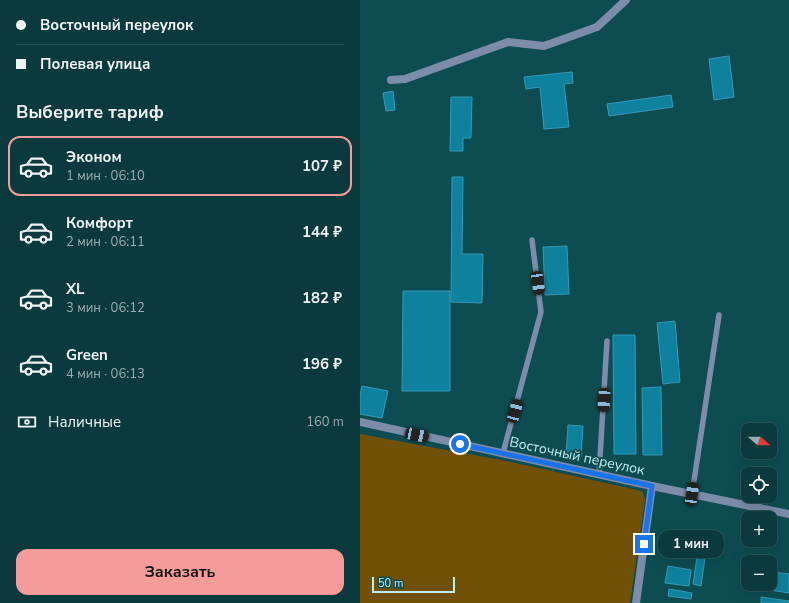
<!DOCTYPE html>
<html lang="ru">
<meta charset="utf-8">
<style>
body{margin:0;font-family:"Nunito Sans",sans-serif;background:#184548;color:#f1f3f6;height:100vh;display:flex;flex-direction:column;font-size:15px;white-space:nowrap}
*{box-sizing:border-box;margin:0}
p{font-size:13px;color:#99adb0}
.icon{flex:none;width:22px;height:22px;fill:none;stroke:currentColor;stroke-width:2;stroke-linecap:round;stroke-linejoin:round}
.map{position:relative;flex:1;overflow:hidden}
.details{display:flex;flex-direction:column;background:#0a3a3d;width:360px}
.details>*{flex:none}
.guide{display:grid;align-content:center;height:88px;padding:0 16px;background:#0a3a3d}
.needle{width:26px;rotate:110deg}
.fabs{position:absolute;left:381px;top:423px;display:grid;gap:8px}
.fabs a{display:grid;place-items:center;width:36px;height:36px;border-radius:8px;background:#0a3a3d;box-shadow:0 4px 16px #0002,0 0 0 1px #2a5457;font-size:20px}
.scale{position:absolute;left:12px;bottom:10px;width:83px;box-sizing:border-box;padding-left:4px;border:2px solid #bdeef2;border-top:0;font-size:11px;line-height:14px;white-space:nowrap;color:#bdeef2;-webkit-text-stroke:3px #0d4d51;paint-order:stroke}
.end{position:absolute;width:18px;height:18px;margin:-9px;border:5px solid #1a73e8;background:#fff;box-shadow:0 0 0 2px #fff}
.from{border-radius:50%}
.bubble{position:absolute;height:28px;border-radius:12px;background:#0a3a3d;box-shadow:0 4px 16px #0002,0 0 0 1px #2a5457;font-size:13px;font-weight:700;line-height:28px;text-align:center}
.car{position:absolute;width:12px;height:24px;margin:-12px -6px;border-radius:5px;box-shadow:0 0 3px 1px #0007;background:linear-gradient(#222 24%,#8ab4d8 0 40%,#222 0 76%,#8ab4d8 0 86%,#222 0)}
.guide b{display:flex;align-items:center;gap:14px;height:38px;font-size:15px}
.guide b+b{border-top:1px solid #2a5457}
.guide i{width:10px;height:10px;background:#f1f3f6}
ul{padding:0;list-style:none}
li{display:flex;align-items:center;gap:12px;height:60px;margin:0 8px 6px;padding:0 8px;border:2px solid transparent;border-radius:12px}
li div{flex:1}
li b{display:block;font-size:15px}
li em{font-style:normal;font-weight:700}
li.current{border-color:#f59b99}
li>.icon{width:36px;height:36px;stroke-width:1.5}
h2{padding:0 16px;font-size:18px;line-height:48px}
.pay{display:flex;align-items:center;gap:10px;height:44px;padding:0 16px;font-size:15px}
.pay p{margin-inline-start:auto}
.button{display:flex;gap:8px;margin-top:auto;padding:8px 16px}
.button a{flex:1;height:46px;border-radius:12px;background:#f59b99;color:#111;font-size:16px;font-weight:700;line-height:46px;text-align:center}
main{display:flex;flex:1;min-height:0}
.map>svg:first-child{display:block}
</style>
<main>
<section class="details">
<div class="guide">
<b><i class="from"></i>Восточный переулок</b>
<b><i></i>Полевая улица</b>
</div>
<h2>Выберите тариф</h2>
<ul>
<li class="current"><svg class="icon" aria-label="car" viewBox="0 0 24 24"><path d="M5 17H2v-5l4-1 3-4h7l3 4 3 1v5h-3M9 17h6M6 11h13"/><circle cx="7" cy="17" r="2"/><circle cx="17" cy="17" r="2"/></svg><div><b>Эконом</b><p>1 мин · 06:10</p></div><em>107 ₽</em></li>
<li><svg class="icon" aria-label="car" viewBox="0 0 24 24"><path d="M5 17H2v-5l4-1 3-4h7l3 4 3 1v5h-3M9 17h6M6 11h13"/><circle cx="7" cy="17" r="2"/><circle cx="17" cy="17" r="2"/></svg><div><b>Комфорт</b><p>2 мин · 06:11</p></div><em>144 ₽</em></li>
<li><svg class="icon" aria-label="car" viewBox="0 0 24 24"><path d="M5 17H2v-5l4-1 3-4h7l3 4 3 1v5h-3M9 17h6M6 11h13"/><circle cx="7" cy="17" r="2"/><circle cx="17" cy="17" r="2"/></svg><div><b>XL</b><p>3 мин · 06:12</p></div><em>182 ₽</em></li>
<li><svg class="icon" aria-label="car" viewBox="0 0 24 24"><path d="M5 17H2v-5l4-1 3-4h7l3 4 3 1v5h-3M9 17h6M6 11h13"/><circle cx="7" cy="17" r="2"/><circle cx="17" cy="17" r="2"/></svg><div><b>Green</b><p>4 мин · 06:13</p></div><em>196 ₽</em></li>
</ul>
<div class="pay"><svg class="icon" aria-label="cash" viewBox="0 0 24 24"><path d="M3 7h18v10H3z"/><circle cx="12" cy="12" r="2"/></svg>Наличные<p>160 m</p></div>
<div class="button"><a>Заказать</a></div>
</section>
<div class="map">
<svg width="429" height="603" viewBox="0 0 429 603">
<rect width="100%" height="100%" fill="#0d4d51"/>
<path fill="#715106" d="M0,434l151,28 131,29 3,8 -15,104h-270z"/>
<g fill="#0e819e" stroke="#359ab7">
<path d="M369,56l5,41 -20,3 -5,-41z"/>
<path d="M212,72l1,11 -9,1 5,43 -25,2 -4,-42 -14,2 -2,-12z"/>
<path d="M33,91l2,19 -9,1 -3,-18z"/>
<path d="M311,95l2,12 -64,9 -2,-12z"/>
<path d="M91,97h21l-1,41h-8v13h-13z"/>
<path d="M92,177h11l-1,77h21l-1,49 -31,-1z"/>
<path d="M207,246l2,48 -24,1 -2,-48z"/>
<path d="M43,291h47v100h-48z"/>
<path d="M315,321l5,61 -17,2 -6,-61z"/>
<path d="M253,335h22l1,119h-22z"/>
<path d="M2,386l26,5 -6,27 -22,-4v-19z"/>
<path d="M301,387l1,68h-19l-1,-67z"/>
<path d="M208,425l15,1 -2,31 -15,-1z"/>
<path d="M304,543l26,4 -1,7 -26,-4z"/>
<path d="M337,557l8,1 -4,28 -8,-2z"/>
<path d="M308,566l23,4 -2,16 -24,-3z"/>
<path d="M413,572l16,2v19l-19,-3z"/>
<path d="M309,589l23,4 -1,6 -23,-3z"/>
<path d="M401,597l28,4v2h-28z"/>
</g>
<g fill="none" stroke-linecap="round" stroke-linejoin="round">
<g stroke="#7d8ca8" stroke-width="5.5">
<path d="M143,453l38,-141 -9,-72"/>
<path d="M239,474l8,-133"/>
<path d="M332,494l27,-179"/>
</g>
<g stroke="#7d8ca8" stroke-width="8">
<path d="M31,80l14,-1 103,-37 36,4 53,-19 29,-27"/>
<path d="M0,422l292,64 137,28"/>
<path d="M276,603l16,-117"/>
</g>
</g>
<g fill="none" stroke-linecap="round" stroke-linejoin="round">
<path stroke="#1a73e8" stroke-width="5" d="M100,444l192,42 -8,58"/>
</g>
<g text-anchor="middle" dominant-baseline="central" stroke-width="3.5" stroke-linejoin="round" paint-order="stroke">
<g font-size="14" fill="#bdeef2" stroke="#0d4d51">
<text transform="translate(217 456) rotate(12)">Восточный переулок</text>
</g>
</g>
</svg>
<div class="fabs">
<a><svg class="needle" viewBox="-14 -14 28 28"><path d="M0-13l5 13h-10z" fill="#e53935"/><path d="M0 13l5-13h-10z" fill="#99adb0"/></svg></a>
<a><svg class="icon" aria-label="locate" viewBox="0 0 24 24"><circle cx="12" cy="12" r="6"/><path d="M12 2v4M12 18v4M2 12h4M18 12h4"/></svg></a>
<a>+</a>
<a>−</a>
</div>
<div class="scale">50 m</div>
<i class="end from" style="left:100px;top:444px"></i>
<i class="end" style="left:284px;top:544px"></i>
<div class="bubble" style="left:298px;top:530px;width:66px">1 мин</div>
<i class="car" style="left:178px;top:283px;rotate:172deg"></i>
<i class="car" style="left:244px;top:400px;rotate:183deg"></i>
<i class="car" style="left:155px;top:411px;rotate:15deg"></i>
<i class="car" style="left:57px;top:435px;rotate:102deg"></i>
<i class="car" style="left:332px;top:494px;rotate:8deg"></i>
</div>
</main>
